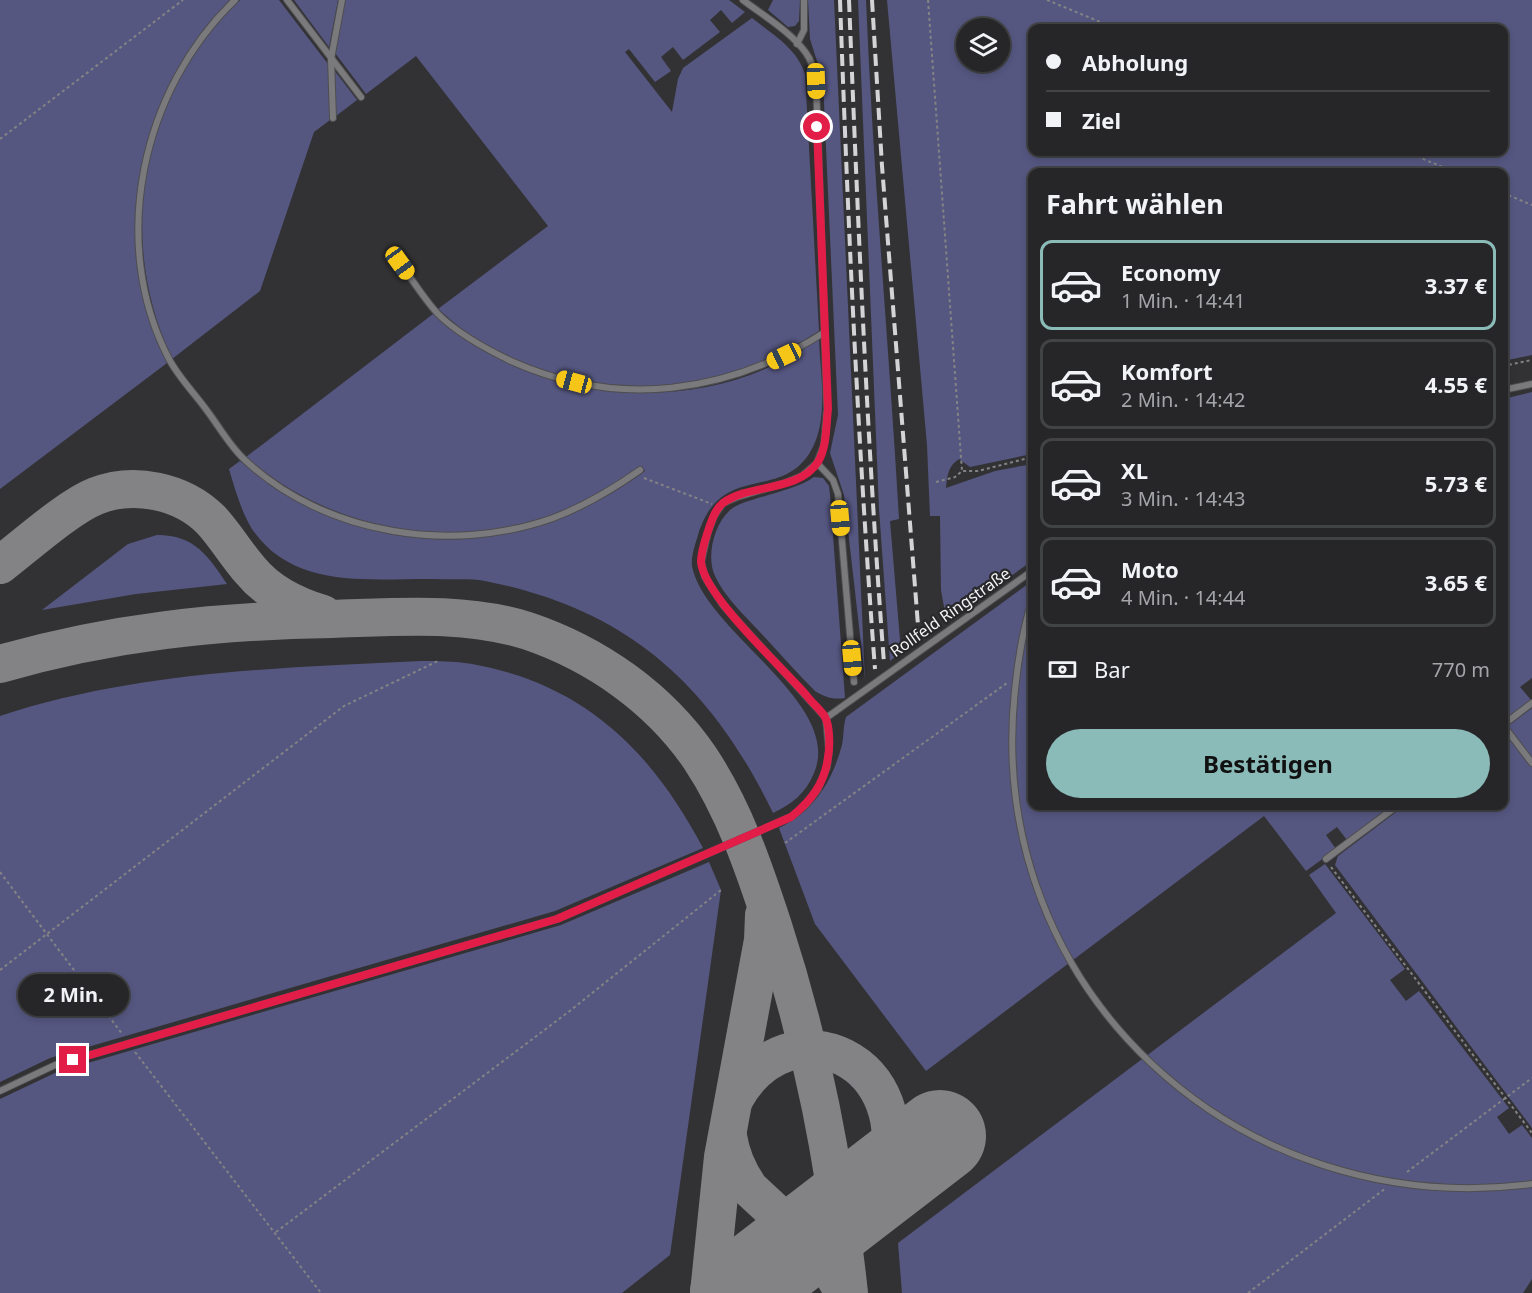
<!DOCTYPE html>
<html lang="de">
<meta charset="utf-8">
<style>
body{margin:0;font-family:"Noto Sans",sans-serif;background:#323234;color:#f1f3f6;height:100vh;display:flex;flex-direction:column;font-size:22px;white-space:nowrap}
*{box-sizing:border-box;margin:0}
p{font-size:20px;color:#a4a5a8}
.icon{flex:none;width:33px;height:33px;fill:none;stroke:currentColor;stroke-width:2;stroke-linecap:round;stroke-linejoin:round}
.map{position:relative;flex:1;overflow:hidden}
.sheet{position:absolute;left:1028px;top:168px;width:480px;height:642px;display:flex;flex-direction:column;background:#262628;border-radius:12px;box-shadow:0 3px 9px #0003,0 0 0 2px #424345}
.sheet>*{flex:none}
.hud{position:absolute;left:1028px;top:24px;width:480px;height:132px;border-radius:12px;box-shadow:0 3px 9px #0003,0 0 0 2px #424345;display:grid;align-content:center;height:132px;padding:0 18px;background:#262628}
.fabs{position:absolute;left:956px;top:18px;display:grid;gap:12px}
.fabs a{display:grid;place-items:center;width:54px;height:54px;border-radius:50%;background:#262628;box-shadow:0 3px 9px #0003,0 0 0 2px #424345;font-size:30px}
.end{position:absolute;width:27px;height:27px;margin:-14px;border:8px solid #e11d48;background:#fff;box-shadow:0 0 0 3px #fff}
.from{border-radius:50%}
.bubble{position:absolute;height:42px;border-radius:21px;background:#262628;box-shadow:0 3px 9px #0003,0 0 0 2px #424345;font-size:20px;font-weight:700;line-height:42px;text-align:center}
.car{position:absolute;width:18px;height:36px;margin:-18px -9px;border-radius:8px;box-shadow:0 0 4px 2px #0007;background:linear-gradient(#f5c518 24%,#345 0 40%,#f5c518 0 76%,#345 0 86%,#f5c518 0)}
.hud b{display:flex;align-items:center;gap:21px;height:57px;font-size:22px}
.hud b+b{border-top:2px solid #424345}
.hud i{width:15px;height:15px;background:#f1f3f6}
ul{padding:0;list-style:none}
li{display:flex;align-items:center;gap:18px;height:90px;margin:0 12px 9px;padding:0 6px;border:3px solid #424345;border-radius:12px}
li div{flex:1}
li b{display:block;font-size:22px}
li em{font-style:normal;font-weight:700}
li.selected{border-color:#8bbbb9}
li>.icon{width:54px;height:54px;stroke-width:1.5}
h2{padding:0 18px;font-size:27px;line-height:72px}
.pay{display:flex;align-items:center;gap:15px;height:66px;padding:0 18px;font-size:22px}
.pay p{margin-inline-start:auto}
.cta{display:flex;gap:12px;margin-top:auto;padding:12px 18px}
.cta a{flex:1;height:69px;border-radius:36px;background:#8bbbb9;color:#111;font-size:24px;font-weight:700;line-height:69px;text-align:center}
.map>svg:first-child{display:block}
</style>
<div class="map">
<svg width="1532" height="1293" viewBox="0 0 1532 1293">
<rect width="100%" height="100%" fill="#323235"/>
<g fill="#565781" fill-rule="evenodd">
<path d="M0,0h232c-99,101 -123,234 -65,363l-167,126z"/>
<path d="M240,0h39l49,64 2,56 -16,12 -54,159 -88,68c-42,-91 -40,-191 7,-280 6,-10 10,-22 18,-32 12,-17 27,-32 43,-47z"/>
<path d="M294,0h44l-9,47z"/>
<path d="M344,0h385l16,12 -13,11 -11,-13 -11,10 10,12 -37,28 -10,-13 -12,10 10,14 -16,11 -26,-33 -4,3 47,60 6,-33 5,-11 69,-50c20,16 45,30 53,56l14,257c-95,61 -205,76 -310,28 -26,-12 -49,-31 -71,-50l110,-83 -132,-170 -50,38 -31,-41z"/>
<path d="M773,0h27l-1,21 -4,5 -7,1 -20,-17z"/>
<path d="M808,0h26l31,679 -21,-184 -14,-42 8,-38 -15,-335 -13,-41z"/>
<path d="M858,0h8c7,173 23,346 33,519l-9,2 11,131 -11,9 -11,-152z"/>
<path d="M887,0h645v355l-29,6v-189h-471v282l-62,13 -11,-8c-11,7 -12,17 -13,29l49,-17 37,-7v97l-76,54 -1,-3 -9,6 -5,-28 -1,-74h-10l-3,-71zM966,28h33v34h-33zM1032,28h471v124h-471z"/>
<path d="M334,70l23,30 -21,16z"/>
<path d="M433,314c12,9 23,20 36,28 89,57 215,69 311,20 13,-7 26,-16 39,-24 1,36 11,84 -10,116 -31,47 -89,8 -111,81 -3,10 -7,21 -6,31 12,65 152,137 122,207 -8,20 -22,31 -41,40 -62,-128 -145,-204 -288,-232 -15,-3 -33,-1 -49,-2 -65,-1 -142,12 -184,-50 -11,-18 -17,-40 -23,-60l11,-8c124,101 276,105 405,10l-4,-5c-22,16 -45,31 -70,42 -109,47 -236,26 -325,-51z"/>
<path d="M1532,392v286l-12,9 11,13 -28,21v-322z"/>
<path d="M814,477l9,1 6,8 1,9 15,203c-13,2 -20,-1 -30,-7 -20,-20 -38,-41 -57,-61 -16,-17 -33,-33 -43,-54 -9,-19 -1,-51 14,-65 13,-13 63,-18 85,-34z"/>
<path d="M157,535c38,0 51,21 70,49l-91,10 -94,16 86,-66z"/>
<path d="M1032,581v225h348l4,5 -37,29 -10,-13 -11,8 10,14 -30,22 -42,-55 -338,255 -111,-147 -36,-96c35,-17 53,-46 63,-83 2,-9 1,-19 4,-28z"/>
<path d="M421,661c17,0 34,0 51,3 112,20 179,86 231,184l-148,63 -505,147 -50,24v-366c137,-45 279,-48 421,-55z"/>
<path d="M1532,708v420l-197,-263 3,-9 66,-50h99v-76z"/>
<path d="M709,862l12,28 -51,365 -48,38h-622v-194l57,-27 504,-147z"/>
<path d="M1325,864l80,105 -15,11 16,21 13,-10 90,117 -12,9 12,17 13,-9 10,13v141l-9,14h-621l-4,-50 438,-330 -27,-38z"/>
</g>
<g fill="none" stroke-linecap="round" stroke-linejoin="round">
<g stroke="#838386" stroke-width="38">
<path d="M0,565c25,-19 68,-58 96,-69 38,-15 86,-5 115,24 14,15 25,34 39,50 18,22 46,36 73,44"/>
<path d="M0,664c112,-32 215,-43 332,-45 65,-2 133,-8 196,12 68,23 131,67 172,127 34,51 54,110 73,168 40,123 62,238 76,367"/>
<path d="M734,1100c55,-102 188,-38 150,79"/>
<path d="M728,1136c3,20 10,36 22,53l73,68 21,36"/>
<path d="M709,1293l14,-136 40,-217 1,-25"/>
</g>
<path stroke="#838386" stroke-width="92" d="M736,1293l204,-157"/>
<g stroke="#4e4e50" stroke-width="8">
<g id="service">
<path d="M235,0c-93,89 -127,242 -66,359 10,19 27,36 39,53 12,16 23,36 38,49 80,74 206,93 307,57 32,-12 60,-29 87,-48"/>
<path d="M287,0l74,97"/>
<path d="M797,44l7,-14v-30"/>
<path d="M333,118l-2,-59 11,-59"/>
<path d="M400,263c12,16 24,36 38,51 20,20 48,35 73,47 107,48 217,33 314,-29"/>
<path d="M1503,390l29,-6"/>
<path d="M817,463l16,17 5,14 16,188"/>
<path d="M1032,600c-9,30 -14,59 -17,90 -32,299 223,532 517,494"/>
<path d="M826,718l206,-147"/>
<path d="M1503,725l29,38"/>
<path d="M1503,725l29,-22"/>
<path d="M1503,782v1"/>
<path d="M1326,859l71,-53"/>
<path d="M0,1091l55,-26 502,-146 234,-102 15,-12 12,-16 9,-22 2,-16 -3,-33 -103,-113 -18,-28 -4,-15 7,-30 6,-16 9,-13 14,-6 48,-14 17,-7 15,-13 7,-18 3,-36 -11,-328c-2,-10 -4,-20 -10,-28 -15,-21 -42,-37 -63,-53"/>
</g>
</g>
<g stroke="#838385" stroke-width="2" stroke-dasharray="3 3" stroke-linecap="butt">
<path d="M928,0l34,471"/>
<path d="M1047,0l68,28"/>
<path d="M0,139l183,-139"/>
<path d="M1406,152l49,20"/>
<path d="M1503,193l29,12"/>
<path d="M1503,366l29,-6"/>
<path d="M644,478l68,26"/>
<path d="M936,482l19,-5 7,-6h16l54,-14"/>
<path d="M785,843l222,-160"/>
<path d="M1331,867l201,266"/>
<path d="M0,872l123,163"/>
<path d="M0,970l344,-264 94,-45"/>
<path d="M135,1052l186,241"/>
<path d="M1407,1172l125,-94"/>
<path d="M276,1232l295,-222 150,-120"/>
<path d="M1248,1293l138,-105"/>
</g>
<use href="#service" stroke="#7a7a7d" stroke-width="6"/>
<g stroke="#d4d4d6" stroke-width="4" stroke-dasharray="12 6" stroke-linecap="butt">
<path d="M840,0c8,223 18,446 35,669"/>
<path d="M849,0c9,221 18,442 35,663"/>
<path d="M872,0l10,166 37,472"/>
</g>
</g>
<g fill="none" stroke-linecap="round" stroke-linejoin="round">
<path stroke="#e11d48" stroke-width="8" d="M73,1060l484,-141 234,-102c20,-16 34,-34 37,-60 2,-10 2,-31 -3,-40 -4,-7 -13,-14 -18,-21 -24,-28 -103,-100 -106,-134 0,-10 4,-22 7,-31 3,-9 7,-22 15,-28 27,-20 74,-10 95,-41 9,-15 8,-36 10,-53l-11,-282"/>
</g>
<g text-anchor="middle" dominant-baseline="central" stroke-width="4.5" stroke-linejoin="round" paint-order="stroke">
<g font-size="16" fill="#f4f4f6" stroke="#28282b">
<text transform="translate(950 612) rotate(-35)">Rollfeld Ringstraße</text>
</g>
</g>
</svg>
<div class="fabs">
<a><svg class="icon" aria-label="layers" viewBox="0 0 24 24"><path d="M12 4l9 5-9 5-9-5zM3 14l9 5 9-5"/></svg></a>
</div>
<i class="end from" style="left:817px;top:127px"></i>
<i class="end" style="left:73px;top:1060px"></i>
<div class="bubble" style="left:18px;top:974px;width:111px">2 Min.</div>
<i class="car" style="left:816px;top:81px;rotate:178deg"></i>
<i class="car" style="left:400px;top:263px;rotate:144deg"></i>
<i class="car" style="left:784px;top:356px;rotate:245deg"></i>
<i class="car" style="left:574px;top:382px;rotate:285deg"></i>
<i class="car" style="left:840px;top:518px;rotate:175deg"></i>
<i class="car" style="left:852px;top:658px;rotate:175deg"></i>
<div class="hud">
<b><i class="from"></i>Abholung</b>
<b><i></i>Ziel</b>
</div>
<section class="sheet">
<h2>Fahrt wählen</h2>
<ul>
<li class="selected"><svg class="icon" aria-label="car" viewBox="0 0 24 24"><path d="M5 17H2v-5l4-1 3-4h7l3 4 3 1v5h-3M9 17h6M6 11h13"/><circle cx="7" cy="17" r="2"/><circle cx="17" cy="17" r="2"/></svg><div><b>Economy</b><p>1 Min. · 14:41</p></div><em>3.37 €</em></li>
<li><svg class="icon" aria-label="car" viewBox="0 0 24 24"><path d="M5 17H2v-5l4-1 3-4h7l3 4 3 1v5h-3M9 17h6M6 11h13"/><circle cx="7" cy="17" r="2"/><circle cx="17" cy="17" r="2"/></svg><div><b>Komfort</b><p>2 Min. · 14:42</p></div><em>4.55 €</em></li>
<li><svg class="icon" aria-label="car" viewBox="0 0 24 24"><path d="M5 17H2v-5l4-1 3-4h7l3 4 3 1v5h-3M9 17h6M6 11h13"/><circle cx="7" cy="17" r="2"/><circle cx="17" cy="17" r="2"/></svg><div><b>XL</b><p>3 Min. · 14:43</p></div><em>5.73 €</em></li>
<li><svg class="icon" aria-label="car" viewBox="0 0 24 24"><path d="M5 17H2v-5l4-1 3-4h7l3 4 3 1v5h-3M9 17h6M6 11h13"/><circle cx="7" cy="17" r="2"/><circle cx="17" cy="17" r="2"/></svg><div><b>Moto</b><p>4 Min. · 14:44</p></div><em>3.65 €</em></li>
</ul>
<div class="pay"><svg class="icon" aria-label="cash" viewBox="0 0 24 24"><path d="M3 7h18v10H3z"/><circle cx="12" cy="12" r="2"/></svg>Bar<p>770 m</p></div>
<div class="cta"><a>Bestätigen</a></div>
</section>
</div>
